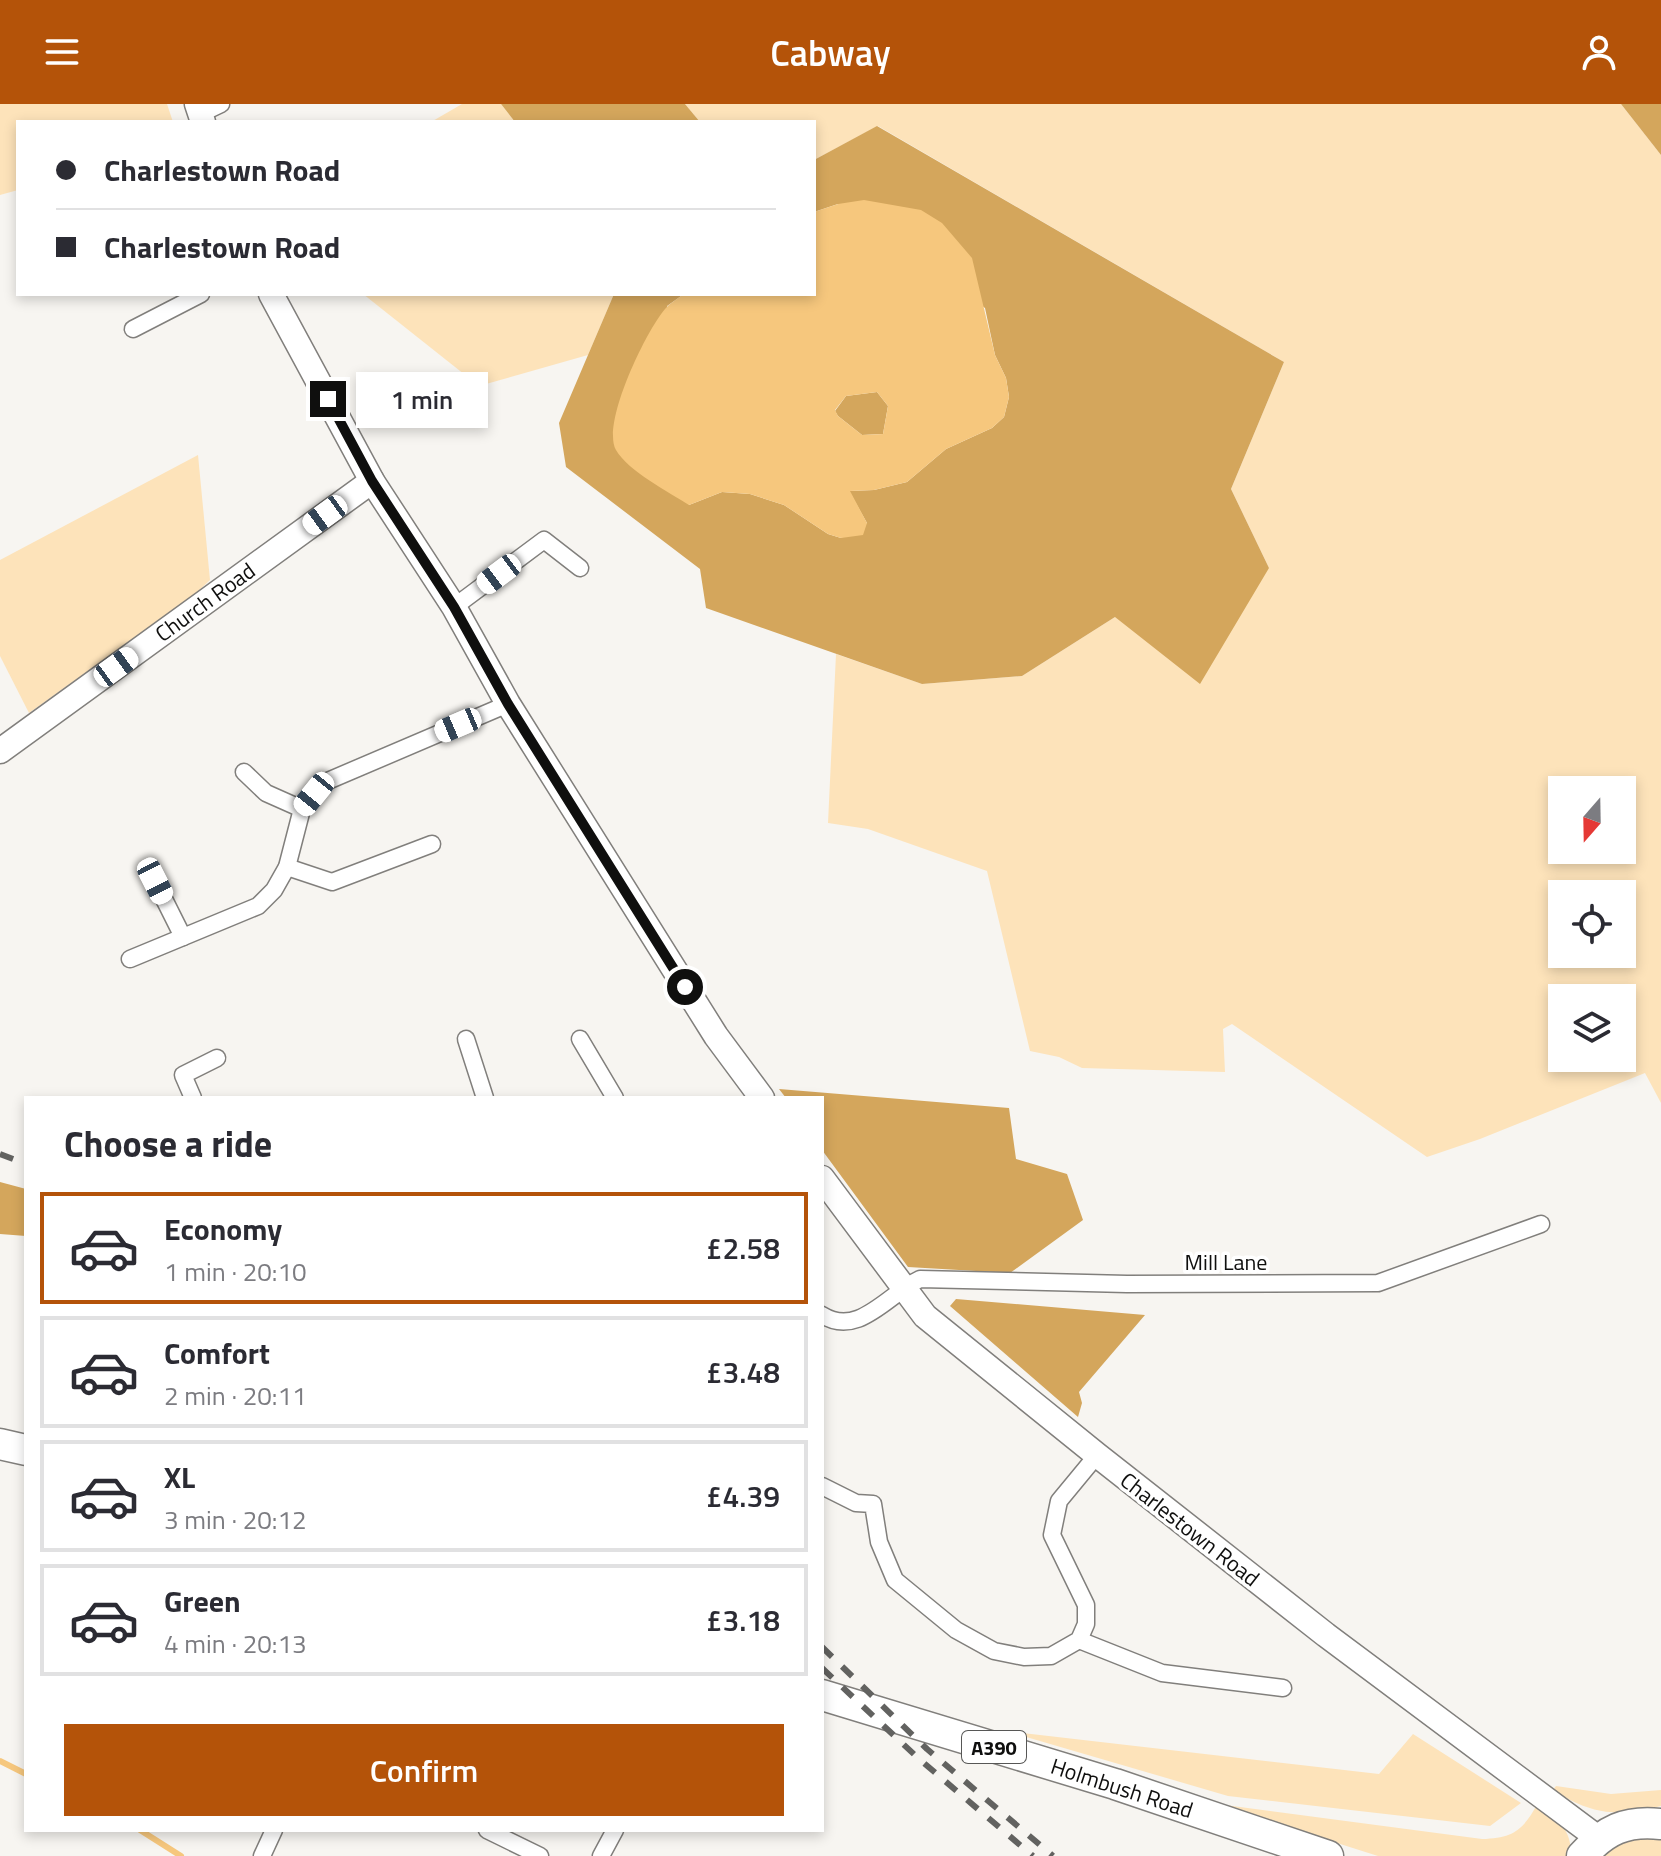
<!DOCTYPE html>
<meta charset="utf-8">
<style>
body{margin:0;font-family:"Titillium Web",sans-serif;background:#f2f2f3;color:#2b2b33;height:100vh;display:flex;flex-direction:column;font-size:30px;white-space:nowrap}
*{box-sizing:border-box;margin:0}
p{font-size:26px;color:#7c7c81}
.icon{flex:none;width:44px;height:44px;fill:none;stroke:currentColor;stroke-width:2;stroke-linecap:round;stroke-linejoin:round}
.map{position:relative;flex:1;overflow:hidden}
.side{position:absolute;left:24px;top:992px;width:800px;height:736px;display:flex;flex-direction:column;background:#fff;border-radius:0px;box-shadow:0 4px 12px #0003}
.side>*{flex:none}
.guide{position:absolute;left:16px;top:16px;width:800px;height:176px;border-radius:0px;box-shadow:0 4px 12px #0003;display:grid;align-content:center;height:176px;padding:0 40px;background:#fff}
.needle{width:52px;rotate:200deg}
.fabs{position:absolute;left:1548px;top:672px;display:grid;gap:16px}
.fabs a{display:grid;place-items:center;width:88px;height:88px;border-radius:0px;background:#fff;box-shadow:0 4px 12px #0003;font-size:40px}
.end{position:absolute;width:36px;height:36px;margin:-18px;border:10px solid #0f0f0e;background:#fff;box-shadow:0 0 0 4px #fff}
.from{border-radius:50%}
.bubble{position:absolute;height:56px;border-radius:0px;background:#fff;box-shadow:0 4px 12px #0003;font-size:26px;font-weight:600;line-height:56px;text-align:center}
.car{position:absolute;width:24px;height:48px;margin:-24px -12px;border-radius:10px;box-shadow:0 0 6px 2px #0007;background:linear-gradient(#fff 24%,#345 0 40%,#fff 0 76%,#345 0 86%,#fff 0)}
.guide b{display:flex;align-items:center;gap:28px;height:76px;font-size:30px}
.guide b+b{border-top:2px solid #e1e1e2}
.guide i{width:20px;height:20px;background:#2b2b33}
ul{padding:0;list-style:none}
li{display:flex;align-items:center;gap:24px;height:112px;margin:0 16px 12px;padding:0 24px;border:4px solid #e1e1e2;border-radius:0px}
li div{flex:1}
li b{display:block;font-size:30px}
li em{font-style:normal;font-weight:600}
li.selected{border-color:#b45309}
li>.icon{width:72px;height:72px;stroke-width:1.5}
h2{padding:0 40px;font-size:36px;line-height:96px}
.cta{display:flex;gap:16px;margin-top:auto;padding:16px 40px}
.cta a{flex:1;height:92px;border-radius:0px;background:#b45309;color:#fff;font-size:32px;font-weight:600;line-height:92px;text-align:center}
header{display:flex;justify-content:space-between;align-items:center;height:104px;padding:0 40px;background:#b45309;color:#fff;font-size:36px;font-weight:600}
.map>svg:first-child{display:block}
</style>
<header><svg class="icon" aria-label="menu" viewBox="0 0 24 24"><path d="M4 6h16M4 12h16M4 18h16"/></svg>Cabway<svg class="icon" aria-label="person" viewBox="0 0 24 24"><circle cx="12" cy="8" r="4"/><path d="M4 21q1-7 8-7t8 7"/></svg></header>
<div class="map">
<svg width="1661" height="1752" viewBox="0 0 1661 1752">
<rect width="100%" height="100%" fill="#f7f5f1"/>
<g fill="#fde3ba" fill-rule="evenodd">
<path d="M0,0h167l6,18h-155v68l-18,5z"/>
<path d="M462,0h39l14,18h-84z"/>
<path d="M685,0h936l40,51v948l-16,-30 -165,66 -53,18 -195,-133 -9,5 2,43 -143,-4 -23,-11 -29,-6 -43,-180 -119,-42 -40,-6 8,-169 86,30 100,-8 93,-59 154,-49 -38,-79 53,-127 -406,-236 -64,34v-38h-114zM1562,686h60v60h-60zM1562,790h60v60h-60zM1562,894h60v60h-60z"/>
<path d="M363,190h251l-26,61 -109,31z"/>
<path d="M198,351l12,125 -17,16 -164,117 -29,-57v-96z"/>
<path d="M1006,1627l373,43 34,-40 108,69 -31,23 -262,-30z"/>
<path d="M1556,1682l55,8 50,-4v16c-46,11 -68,9 -108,-16z"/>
<path d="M1538,1699c17,15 36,27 32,53h-192l-154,-49 1,-2 257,34c32,-1 41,-9 56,-36z"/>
<path d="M1633,1734h28v18h-58l12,-10z"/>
</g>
<g fill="#d4a65c">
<path d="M501,0h184l15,18h-185z"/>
<path d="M1621,0h40v51z"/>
<path d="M877,22l407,236 -53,127 38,79 -69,116 -85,-67 -93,59 -100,8 -216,-76 -6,-39 -134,-102 -7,-44 55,-129h70l-17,12 22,199 33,-13 28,2 34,11 44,29 13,4 26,-15 -18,-32 25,-1 33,-8 39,-33 46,-21 12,-11 5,-20 -3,-19 -11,-23 -10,-47 -147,-104 -24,8v-52z"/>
<path d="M877,288l11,14 -5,28 -21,1 -24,-19 -3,-5 11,-15z"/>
<path d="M779,985l230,19 7,51 51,15 16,46 -73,53 -102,-6 -86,-117v-52h-36z"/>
<path d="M0,1078l26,7v47l-26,-2z"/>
<path d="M956,1195l189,16 -66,77 3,11 -4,14 -128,-111z"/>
</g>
<path fill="#f6c77d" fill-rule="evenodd" d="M864,96l57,10 21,13 30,35 23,97 11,23 3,19 -5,20 -12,11 -46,21 -39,33 -33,8 -24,1 17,32 -4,12 -22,3 -13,-4 -44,-29 -34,-11 -28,-2 -33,13c-20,-13 -61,-34 -73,-55 -15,-26 30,-119 49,-141 5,-6 12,-10 19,-15h130v-82l24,-8zM877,288l11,14 -5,28 -21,1 -24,-19 -3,-6 11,-14z"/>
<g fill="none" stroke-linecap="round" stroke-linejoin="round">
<g stroke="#f6c77d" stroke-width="6">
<path d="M0,1657l26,13"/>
<path d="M140,1726l41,26"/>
</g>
<g stroke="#817f7c" stroke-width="19">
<g id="street">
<path d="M200,10l21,-10"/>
<path d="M133,225l68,-35"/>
<path d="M454,503l90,-67 36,28"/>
<path d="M244,668l22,21 36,16"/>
<path d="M287,763l45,15 100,-38"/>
<path d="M155,777l28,56"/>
<path d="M130,855l128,-53 16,-16 13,-23 15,-58 21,-26 185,-79"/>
<path d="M466,935l19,59"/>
<path d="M580,935l35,59"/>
<path d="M193,994l-10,-23 34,-17"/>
<path d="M822,1211c37,23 66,-21 98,-36l207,5 251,-1 163,-59"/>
<path d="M822,1382l34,17 17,1 6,38 16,38 61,50 38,21 30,6 27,-1 28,-16 7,-16v-19l-34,-70 7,-34 38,-46"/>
<path d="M1079,1536l83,33 121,15"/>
<path d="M487,1726l53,26"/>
<path d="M262,1752l12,-26"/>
<path d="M601,1752l14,-26"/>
</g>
</g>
<g stroke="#817f7c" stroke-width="27">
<g id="secondary">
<path d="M197,0l6,18"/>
<path d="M271,190l101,187 82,126 54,97 208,332 46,62"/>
<path d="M0,647l372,-270"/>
<path d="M822,1074l103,138 172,139 229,180 272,203"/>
</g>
</g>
<g stroke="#817f7c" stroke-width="33">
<g id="highway">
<path d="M0,1340l26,6"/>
<path d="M822,1591l293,89 213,72"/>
<path d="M1582,1752c23,-26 44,-36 79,-32"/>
</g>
</g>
<use href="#street" stroke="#fff" stroke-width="16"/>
<use href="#secondary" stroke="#fff" stroke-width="24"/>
<use href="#highway" stroke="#fff" stroke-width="30"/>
<g stroke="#626260" stroke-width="6" stroke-dasharray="14 14" stroke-linecap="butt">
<path d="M0,1050l26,10"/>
<path d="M822,1543l105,102 126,107"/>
<path d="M822,1564l96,90 115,98"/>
</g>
</g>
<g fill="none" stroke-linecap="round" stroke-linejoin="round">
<path stroke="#0f0f0e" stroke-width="10" d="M328,295l44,82 82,126 54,97 177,283"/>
</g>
<g text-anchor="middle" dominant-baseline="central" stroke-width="7" stroke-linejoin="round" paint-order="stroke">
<rect fill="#fff" stroke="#575756" stroke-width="2" x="962" y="1627" width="64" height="32" rx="6"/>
<g font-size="20" font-weight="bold" fill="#0f0f0e">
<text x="994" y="1643">A390</text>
</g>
<g font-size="22" fill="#0f0f0e" stroke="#fff">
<text transform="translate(205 498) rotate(-36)">Church Road</text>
<text x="1226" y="1158">Mill Lane</text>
<text transform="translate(1190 1425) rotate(38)">Charlestown Road</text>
<text transform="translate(1122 1684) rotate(18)">Holmbush Road</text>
</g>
</g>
</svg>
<div class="fabs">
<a><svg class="needle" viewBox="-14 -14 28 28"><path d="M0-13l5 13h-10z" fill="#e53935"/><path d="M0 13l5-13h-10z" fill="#7c7c81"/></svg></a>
<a><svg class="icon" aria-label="locate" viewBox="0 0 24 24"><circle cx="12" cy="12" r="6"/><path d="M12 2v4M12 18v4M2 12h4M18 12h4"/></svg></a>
<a><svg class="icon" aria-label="layers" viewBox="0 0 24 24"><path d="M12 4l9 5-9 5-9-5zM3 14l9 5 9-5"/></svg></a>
</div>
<i class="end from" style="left:685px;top:883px"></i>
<i class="end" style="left:328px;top:295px"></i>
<div class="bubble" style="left:356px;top:268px;width:132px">1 min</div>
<i class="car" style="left:325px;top:411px;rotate:234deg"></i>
<i class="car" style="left:499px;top:470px;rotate:233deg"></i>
<i class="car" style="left:116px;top:563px;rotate:54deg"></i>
<i class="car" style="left:458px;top:621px;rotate:247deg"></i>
<i class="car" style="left:314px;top:690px;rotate:219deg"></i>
<i class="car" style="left:155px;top:777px;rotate:153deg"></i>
<div class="guide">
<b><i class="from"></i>Charlestown Road</b>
<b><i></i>Charlestown Road</b>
</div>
<section class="side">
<h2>Choose a ride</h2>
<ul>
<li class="selected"><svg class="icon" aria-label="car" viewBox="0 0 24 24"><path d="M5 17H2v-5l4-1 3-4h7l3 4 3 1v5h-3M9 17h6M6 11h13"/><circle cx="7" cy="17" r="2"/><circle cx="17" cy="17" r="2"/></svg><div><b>Economy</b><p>1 min · 20:10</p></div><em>£2.58</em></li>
<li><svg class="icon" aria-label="car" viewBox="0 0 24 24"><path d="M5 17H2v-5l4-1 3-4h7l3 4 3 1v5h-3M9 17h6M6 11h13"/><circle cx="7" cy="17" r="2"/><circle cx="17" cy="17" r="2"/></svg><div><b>Comfort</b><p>2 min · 20:11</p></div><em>£3.48</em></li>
<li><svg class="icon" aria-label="car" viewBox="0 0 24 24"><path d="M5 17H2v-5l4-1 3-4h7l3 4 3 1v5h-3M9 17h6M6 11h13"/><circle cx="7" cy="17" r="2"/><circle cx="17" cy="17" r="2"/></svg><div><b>XL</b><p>3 min · 20:12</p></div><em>£4.39</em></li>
<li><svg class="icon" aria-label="car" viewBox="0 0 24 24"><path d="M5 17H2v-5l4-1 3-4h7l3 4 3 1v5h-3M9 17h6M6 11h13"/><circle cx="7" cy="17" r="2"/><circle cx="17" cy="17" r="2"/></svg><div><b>Green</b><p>4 min · 20:13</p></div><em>£3.18</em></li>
</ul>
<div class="cta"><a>Confirm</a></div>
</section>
</div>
